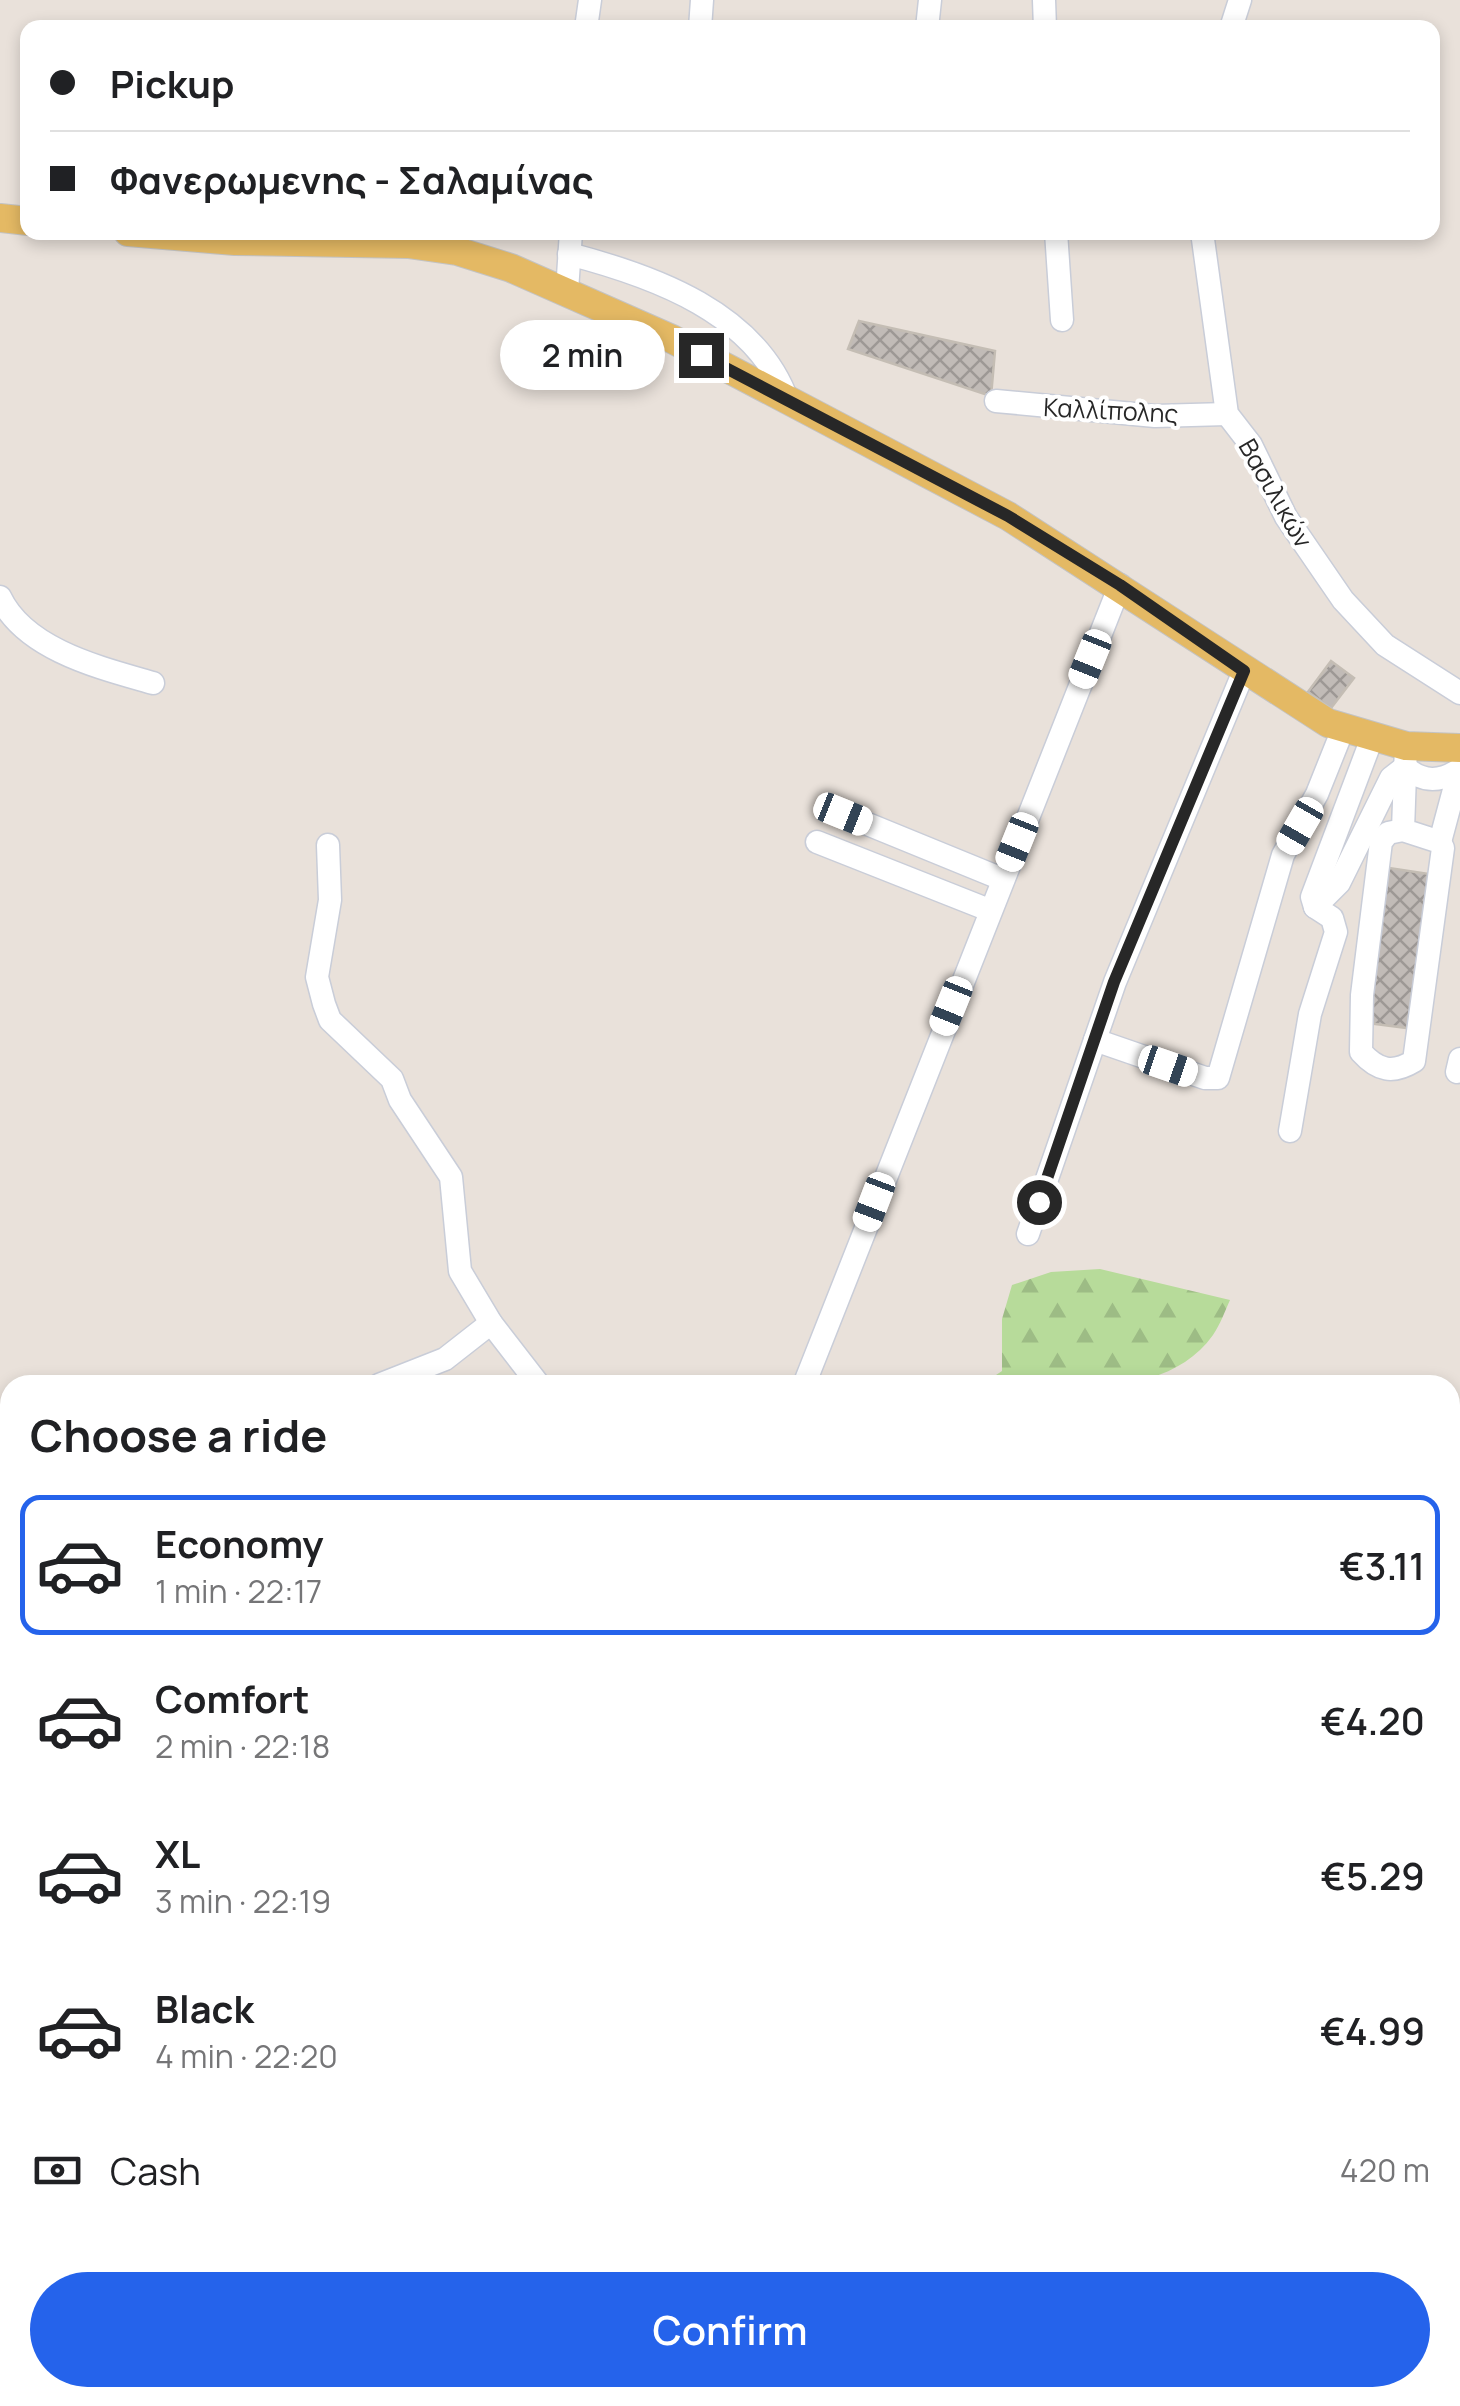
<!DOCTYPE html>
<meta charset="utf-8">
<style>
body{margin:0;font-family:Manrope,sans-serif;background:#f2f2f2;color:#202124;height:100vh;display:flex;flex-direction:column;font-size:38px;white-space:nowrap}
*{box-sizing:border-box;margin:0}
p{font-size:32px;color:#757577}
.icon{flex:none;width:55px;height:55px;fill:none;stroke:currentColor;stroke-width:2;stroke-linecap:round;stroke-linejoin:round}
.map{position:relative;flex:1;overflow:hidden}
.sheet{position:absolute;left:0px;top:1375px;width:1460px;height:1032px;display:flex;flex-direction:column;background:#fff;border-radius:30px 30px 0 0;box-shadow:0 5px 15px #0003}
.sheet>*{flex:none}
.banner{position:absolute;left:20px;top:20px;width:1420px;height:220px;border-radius:20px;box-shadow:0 5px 15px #0003;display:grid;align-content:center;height:220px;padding:0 30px;background:#fff}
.end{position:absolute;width:45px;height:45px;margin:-22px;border:12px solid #272727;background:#fff;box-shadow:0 0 0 5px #fff}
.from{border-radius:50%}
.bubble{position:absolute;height:70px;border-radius:35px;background:#fff;box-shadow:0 5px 15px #0003;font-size:32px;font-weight:600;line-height:70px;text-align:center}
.car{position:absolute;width:30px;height:60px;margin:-30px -15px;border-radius:12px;box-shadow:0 0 8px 2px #0007;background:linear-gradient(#fff 24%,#345 0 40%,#fff 0 76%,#345 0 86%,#fff 0)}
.banner b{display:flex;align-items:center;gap:35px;height:95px;font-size:38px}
.banner b+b{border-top:2px solid #e0e0e0}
.banner i{width:25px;height:25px;background:#202124}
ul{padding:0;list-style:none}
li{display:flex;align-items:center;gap:30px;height:140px;margin:0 20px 15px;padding:0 10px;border:5px solid transparent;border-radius:20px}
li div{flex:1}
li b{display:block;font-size:38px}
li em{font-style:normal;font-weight:600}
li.selected{border-color:#2563eb}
li>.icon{width:90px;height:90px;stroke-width:1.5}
h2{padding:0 30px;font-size:45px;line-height:120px}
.pay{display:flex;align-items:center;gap:25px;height:110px;padding:0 30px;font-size:38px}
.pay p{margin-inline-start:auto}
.button{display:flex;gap:20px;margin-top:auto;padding:20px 30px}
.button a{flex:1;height:115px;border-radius:60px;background:#2563eb;color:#fff;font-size:40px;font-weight:600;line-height:115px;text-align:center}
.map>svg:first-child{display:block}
</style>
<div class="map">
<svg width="1460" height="2406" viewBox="0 0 1460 2406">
<defs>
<pattern id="forest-firs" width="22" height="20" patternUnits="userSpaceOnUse" patternTransform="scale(2.5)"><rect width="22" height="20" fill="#b7db9a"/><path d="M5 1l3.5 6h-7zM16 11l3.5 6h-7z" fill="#9dbc85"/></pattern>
<pattern id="building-cross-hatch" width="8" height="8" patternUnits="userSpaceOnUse" patternTransform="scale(2.5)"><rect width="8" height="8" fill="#c1bbb7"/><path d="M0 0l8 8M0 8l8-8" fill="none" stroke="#9d9895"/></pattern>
</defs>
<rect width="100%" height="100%" fill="#e9e1da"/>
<path fill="url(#forest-firs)" d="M1100,1269l130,31c-5,11 -10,25 -17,35 -49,69 -158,50 -232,50l21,-14v-52l10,-34 39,-13z"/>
<g fill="url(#building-cross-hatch)" stroke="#c4bdb4" stroke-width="2.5">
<path d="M859,321l136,30 -4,45 -143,-47z"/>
<path d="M1331,661l23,17 -23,30 -23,-16z"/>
<path d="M1389,868l40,6 -22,154 -40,-5z"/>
</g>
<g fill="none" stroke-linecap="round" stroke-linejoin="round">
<g stroke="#c9cdd8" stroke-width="25">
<g id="minor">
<path d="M1044,0l1,28"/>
<path d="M586,28l4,-28"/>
<path d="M700,28l2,-28"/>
<path d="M927,28l3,-28"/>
<path d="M1231,28l9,-28"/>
<path d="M1056,232l6,88"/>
<path d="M1202,232l25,182 24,31 35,72 57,83 42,45 75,48"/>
<path d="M569,254c85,22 188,59 219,148"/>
<path d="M567,291l4,-59"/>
<path d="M996,401l159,15 72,-2"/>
<path d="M0,597c25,53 101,71 153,86"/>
<path d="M843,814l159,65"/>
<path d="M1403,830l-15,3 -7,9 -19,153 -1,57c17,19 32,22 53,9l29,-213 -3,-6 -37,-12 3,-84"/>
<path d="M817,842l172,68"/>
<path d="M1440,842l19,-71"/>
<path d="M328,845l2,55 -13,77 7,27 6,16 62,59 8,21 51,77 9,94 31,52"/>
<path d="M1315,907l24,-24 52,-105 14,-11c18,16 36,15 55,2"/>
<path d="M1095,1040l110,38h13l65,-223 34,-61 26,-65"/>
<path d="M1457,1072l3,-13"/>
<path d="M1290,1131l20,-117 26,-82 -4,-14 -17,-11 -3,-10 60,-159"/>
<path d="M1028,1234l87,-252 129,-311"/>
<path d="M379,1385l66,-26 46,-36 48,62"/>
<path d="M804,1385l316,-800"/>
<path d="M0,1494l10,3"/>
<path d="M0,1653l10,5"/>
<path d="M0,1810l10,10"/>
<path d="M0,1862l10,-3"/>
<path d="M0,2294l10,2"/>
<path d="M0,2377l10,2"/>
<path d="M778,2398l1,8"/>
<path d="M1420,2398v8"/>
<path d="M117,2406l2,-8"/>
<path d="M1244,2406l1,-8"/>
</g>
</g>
<g stroke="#c3c3c3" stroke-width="30">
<g id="major">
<path d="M0,218l28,3"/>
<path d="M128,232l107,9 173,3 49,7 54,17 161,71 336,177 320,207 78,23 54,2"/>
</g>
</g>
<use href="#minor" stroke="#fff" stroke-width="22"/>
<use href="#major" stroke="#e4b964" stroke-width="28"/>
</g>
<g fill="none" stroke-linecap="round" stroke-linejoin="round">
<path stroke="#272727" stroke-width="12" d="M701,355l307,161 112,69 124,86 -130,311 -75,220"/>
</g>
<g text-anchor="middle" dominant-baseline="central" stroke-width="8" stroke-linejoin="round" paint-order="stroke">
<g font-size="25" fill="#272727" stroke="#fff">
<text transform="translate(1111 410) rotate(3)">Καλλίπολης</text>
<text transform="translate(1276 493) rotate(60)">Βασιλικών</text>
</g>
</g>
</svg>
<i class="end from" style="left:1039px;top:1202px"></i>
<i class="end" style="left:701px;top:355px"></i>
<div class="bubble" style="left:500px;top:320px;width:165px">2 min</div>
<i class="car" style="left:1090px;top:659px;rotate:202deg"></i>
<i class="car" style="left:843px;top:814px;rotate:112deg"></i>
<i class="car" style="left:1300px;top:826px;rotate:210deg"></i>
<i class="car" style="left:1017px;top:842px;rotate:202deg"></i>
<i class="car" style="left:951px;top:1006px;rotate:202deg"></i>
<i class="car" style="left:1168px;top:1066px;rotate:109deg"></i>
<i class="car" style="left:874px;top:1202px;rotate:201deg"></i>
<div class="banner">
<b><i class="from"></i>Pickup</b>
<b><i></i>Φανερωμενης - Σαλαμίνας</b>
</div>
<section class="sheet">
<h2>Choose a ride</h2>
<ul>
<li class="selected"><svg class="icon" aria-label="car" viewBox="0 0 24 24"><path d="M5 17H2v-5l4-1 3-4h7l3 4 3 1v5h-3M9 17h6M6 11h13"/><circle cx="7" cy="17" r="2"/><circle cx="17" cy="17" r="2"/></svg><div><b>Economy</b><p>1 min · 22:17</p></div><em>€3.11</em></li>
<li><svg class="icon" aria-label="car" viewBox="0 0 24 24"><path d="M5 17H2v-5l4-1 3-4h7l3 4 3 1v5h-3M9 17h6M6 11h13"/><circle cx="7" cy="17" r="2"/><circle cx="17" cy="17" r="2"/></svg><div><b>Comfort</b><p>2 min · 22:18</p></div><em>€4.20</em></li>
<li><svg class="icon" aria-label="car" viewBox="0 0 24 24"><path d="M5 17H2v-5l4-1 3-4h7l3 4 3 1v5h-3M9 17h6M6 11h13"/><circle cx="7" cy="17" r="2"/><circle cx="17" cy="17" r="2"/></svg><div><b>XL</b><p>3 min · 22:19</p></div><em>€5.29</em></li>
<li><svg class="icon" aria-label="car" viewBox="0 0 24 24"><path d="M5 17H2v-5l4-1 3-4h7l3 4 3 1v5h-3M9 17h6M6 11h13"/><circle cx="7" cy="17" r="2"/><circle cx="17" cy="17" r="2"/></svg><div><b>Black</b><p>4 min · 22:20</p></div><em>€4.99</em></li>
</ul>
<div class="pay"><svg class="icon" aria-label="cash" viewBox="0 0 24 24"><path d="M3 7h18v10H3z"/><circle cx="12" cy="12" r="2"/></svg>Cash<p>420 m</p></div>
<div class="button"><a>Confirm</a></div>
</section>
</div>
